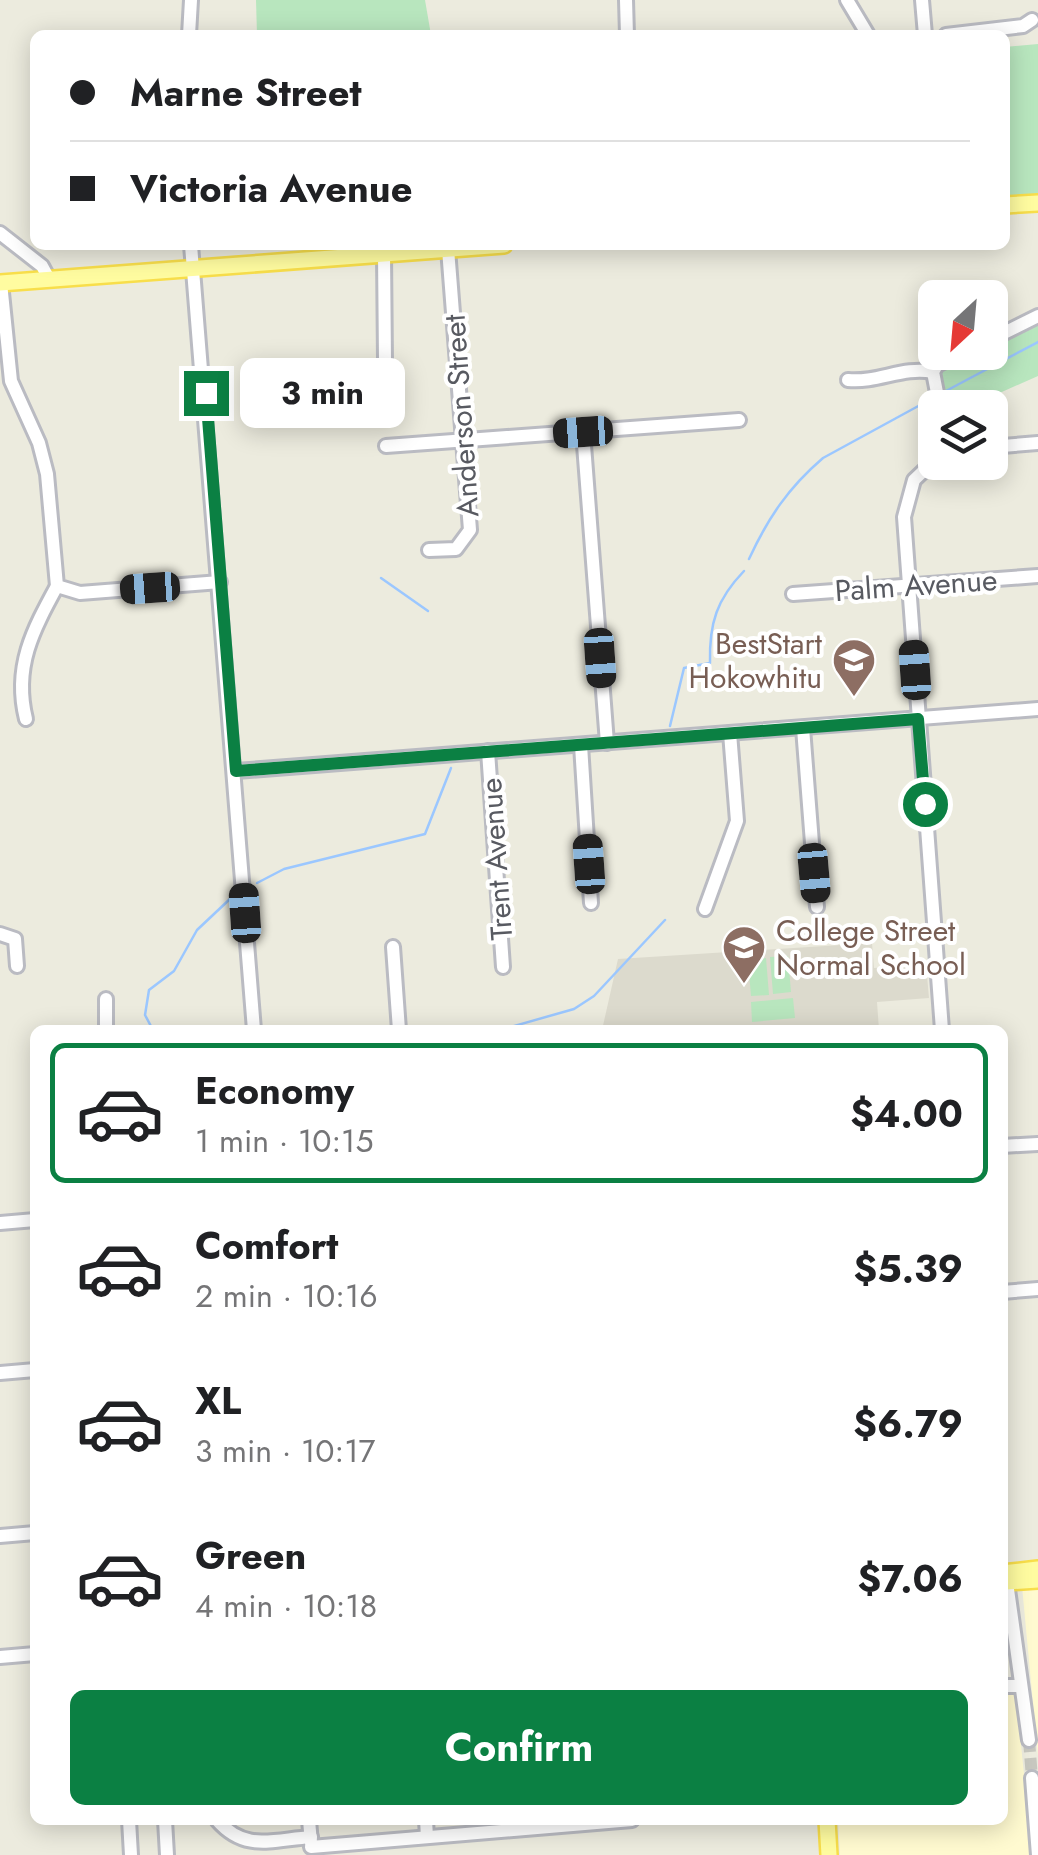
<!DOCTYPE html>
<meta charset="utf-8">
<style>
body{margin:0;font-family:Jost,sans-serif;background:#f6f6f6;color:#202124;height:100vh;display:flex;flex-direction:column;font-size:38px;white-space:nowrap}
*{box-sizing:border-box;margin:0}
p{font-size:32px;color:#757577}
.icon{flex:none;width:55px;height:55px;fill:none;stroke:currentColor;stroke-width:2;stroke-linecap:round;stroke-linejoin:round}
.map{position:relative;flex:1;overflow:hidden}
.panel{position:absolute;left:30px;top:1025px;width:978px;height:800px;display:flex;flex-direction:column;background:#fff;border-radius:15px;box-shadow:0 5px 25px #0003}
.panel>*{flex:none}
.hud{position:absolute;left:30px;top:30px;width:980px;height:220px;border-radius:15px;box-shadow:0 5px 25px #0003;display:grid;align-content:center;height:220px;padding:0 40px;background:#fff}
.needle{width:65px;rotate:206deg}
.controls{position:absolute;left:918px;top:280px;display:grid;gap:20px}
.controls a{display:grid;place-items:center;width:90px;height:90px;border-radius:15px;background:#fff;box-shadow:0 5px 25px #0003;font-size:50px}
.end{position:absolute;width:45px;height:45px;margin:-22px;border:12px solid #0b8043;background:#fff;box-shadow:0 0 0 5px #fff}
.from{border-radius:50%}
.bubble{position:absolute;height:70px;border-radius:15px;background:#fff;box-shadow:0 5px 25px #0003;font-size:32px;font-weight:700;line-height:70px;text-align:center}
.car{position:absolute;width:30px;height:60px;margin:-30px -15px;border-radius:12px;box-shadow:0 0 8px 2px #0007;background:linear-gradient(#222 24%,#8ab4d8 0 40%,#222 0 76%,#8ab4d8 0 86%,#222 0)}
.hud b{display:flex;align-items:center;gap:35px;height:95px;font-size:38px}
.hud b+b{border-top:2px solid #e0e0e0}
.hud i{width:25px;height:25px;background:#202124}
ul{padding:18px 0 0;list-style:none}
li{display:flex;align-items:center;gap:30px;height:140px;margin:0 20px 15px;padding:0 20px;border:5px solid transparent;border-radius:15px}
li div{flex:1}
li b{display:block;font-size:38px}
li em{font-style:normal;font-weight:700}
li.current{border-color:#0b8043}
li>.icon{width:90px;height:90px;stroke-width:1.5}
.cta{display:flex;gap:20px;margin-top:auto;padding:20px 40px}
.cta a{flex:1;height:115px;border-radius:15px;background:#0b8043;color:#fff;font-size:40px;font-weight:700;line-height:115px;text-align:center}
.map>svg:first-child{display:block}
</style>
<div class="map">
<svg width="1038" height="1855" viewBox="0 0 1038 1855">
<rect width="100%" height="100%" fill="#ecebde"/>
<g fill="#fffad0">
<path d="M1038,1585v172l-16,-171z"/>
<path d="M1016,1694l16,161h-192l-2,-35h164l1,-125z"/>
</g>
<path fill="#dcdacd" d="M872,943l2,25 52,-4 3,34 -52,4 2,28h-277l16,-71z"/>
<g fill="#b8e6be">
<path d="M256,0h169l6,35h-174z"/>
<path d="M1038,44v151l-33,3v-151z"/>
<path d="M1038,316v60l-70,31h-28l-7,-35 31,-19 26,-1v-12z"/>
<path d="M788,956l3,36 -18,2 -3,-37z"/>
<path d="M766,958l3,37 -18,1 -3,-36z"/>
<path d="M793,998l2,20 -43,4 -1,-20z"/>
</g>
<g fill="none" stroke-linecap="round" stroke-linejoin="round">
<g stroke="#9bc7ff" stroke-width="2.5">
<path d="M944,392l94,-50"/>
<path d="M749,559c19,-41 39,-71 74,-101l110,-60"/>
<path d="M381,578l47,33"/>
<path d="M670,726l14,-58 26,-5c-1,-40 7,-64 34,-92"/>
<path d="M257,883l27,-14 141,-35 26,-66"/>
<path d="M153,1030l-8,-15 4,-25 25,-19 23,-41 34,-32"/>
<path d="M500,1030l74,-21 20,-13 71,-76"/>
</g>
<path stroke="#c7c7bf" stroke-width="12" stroke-dasharray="12 6" stroke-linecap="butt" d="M1029,1740l3,38"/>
<g stroke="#babbc2" stroke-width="18">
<g id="minor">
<path d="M626,0l1,35"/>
<path d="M847,0l21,35"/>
<path d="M922,0l3,35"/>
<path d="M189,35l2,-35"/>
<path d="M946,35l77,-9 9,-6"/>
<path d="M0,233l42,33 6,11"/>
<path d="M191,245l63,785"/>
<path d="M384,254l1,107"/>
<path d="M1,283l10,98 28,62 8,31 10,112 23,7 140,-11"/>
<path d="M990,340l48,-24"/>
<path d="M848,380c30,3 55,-14 85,-8"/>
<path d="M940,408l-7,-36 4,-7 27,-13"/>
<path d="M583,432l24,311"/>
<path d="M386,446l353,-26"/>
<path d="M990,447l48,-4"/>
<path d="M935,460l-21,20 -10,37 38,513"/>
<path d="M429,550l27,-1 14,-19 -22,-281"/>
<path d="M793,594l245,-18"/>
<path d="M26,719c-13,-52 7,-89 31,-133"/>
<path d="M803,728l14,179"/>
<path d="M581,745l10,158"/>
<path d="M488,751l15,216"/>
<path d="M236,771l802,-62"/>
<path d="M705,909l32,-88 -7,-88"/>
<path d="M0,934l15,5 2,27"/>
<path d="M393,947l6,83"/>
<path d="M106,999v31"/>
<path d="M1002,1146l36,-2"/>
<path d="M0,1223l35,-3"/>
<path d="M1002,1292l36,-3"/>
<path d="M0,1373l35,-3"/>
<path d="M0,1536l35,-3"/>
<path d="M1006,1575l23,165"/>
<path d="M0,1657l35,-3"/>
<path d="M1002,1686h17"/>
<path d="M1032,1778l6,77"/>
<path d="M129,1820l2,35"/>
<path d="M165,1820l2,35"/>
<path d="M217,1820c28,32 54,20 94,17"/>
<path d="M309,1820l2,23"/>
<path d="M426,1820l1,17"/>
<path d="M311,1847l321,-27"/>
</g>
</g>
<g stroke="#f8de4b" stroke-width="20">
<g id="major">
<path d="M1005,205l33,-2"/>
<path d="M0,283l504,-38"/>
<path d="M1002,1573l36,-4"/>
<path d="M1006,1582l32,-2"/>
<path d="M827,1820l2,35"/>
</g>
</g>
<use href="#minor" stroke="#fff" stroke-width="12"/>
<use href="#major" stroke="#fffca0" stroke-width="15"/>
</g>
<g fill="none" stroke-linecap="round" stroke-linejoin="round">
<path stroke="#0b8043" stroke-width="12" d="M206,393l30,378 682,-52 7,85"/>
</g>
<defs>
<g id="school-pin" transform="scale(2.25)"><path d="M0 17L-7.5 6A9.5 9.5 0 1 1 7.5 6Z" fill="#8d6e63" stroke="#fff"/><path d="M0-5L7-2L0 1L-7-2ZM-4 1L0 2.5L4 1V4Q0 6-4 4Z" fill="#fff"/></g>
</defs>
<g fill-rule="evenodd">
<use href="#school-pin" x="854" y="660"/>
<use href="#school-pin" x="744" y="947"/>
</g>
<g text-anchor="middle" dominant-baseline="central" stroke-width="8" stroke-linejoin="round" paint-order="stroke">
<g font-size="30" fill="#585a61" stroke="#fff">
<text transform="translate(461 416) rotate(-94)">Anderson Street</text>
<text transform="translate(916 585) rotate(-4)">Palm Avenue</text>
<text transform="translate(496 859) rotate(-94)">Trent Avenue</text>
</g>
<g font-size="30" fill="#785e54" stroke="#fff" text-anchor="end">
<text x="822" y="643">BestStart<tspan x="822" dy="34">Hokowhitu</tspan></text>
<text x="776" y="930" text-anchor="start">College Street<tspan x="776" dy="34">Normal School</tspan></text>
</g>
</g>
</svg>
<div class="controls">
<a><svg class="needle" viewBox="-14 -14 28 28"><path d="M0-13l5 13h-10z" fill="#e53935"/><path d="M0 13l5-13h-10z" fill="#757577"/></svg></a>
<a><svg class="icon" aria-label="layers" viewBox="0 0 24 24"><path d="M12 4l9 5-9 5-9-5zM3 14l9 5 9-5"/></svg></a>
</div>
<i class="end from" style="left:925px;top:804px"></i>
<i class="end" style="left:206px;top:393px"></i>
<div class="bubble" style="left:240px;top:358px;width:165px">3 min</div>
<i class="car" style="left:583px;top:432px;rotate:266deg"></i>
<i class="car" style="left:150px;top:588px;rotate:266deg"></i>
<i class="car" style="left:600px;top:658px;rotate:176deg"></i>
<i class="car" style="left:915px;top:670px;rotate:356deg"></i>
<i class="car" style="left:589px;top:864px;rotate:356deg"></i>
<i class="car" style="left:814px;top:873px;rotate:175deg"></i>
<i class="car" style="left:245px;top:913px;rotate:356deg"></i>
<div class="hud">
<b><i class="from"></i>Marne Street</b>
<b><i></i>Victoria Avenue</b>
</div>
<section class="panel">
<ul>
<li class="current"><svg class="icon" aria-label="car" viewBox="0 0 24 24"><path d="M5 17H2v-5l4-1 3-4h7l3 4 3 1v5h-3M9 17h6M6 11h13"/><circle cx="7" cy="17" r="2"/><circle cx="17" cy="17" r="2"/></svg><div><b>Economy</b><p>1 min · 10:15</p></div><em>$4.00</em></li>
<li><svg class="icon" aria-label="car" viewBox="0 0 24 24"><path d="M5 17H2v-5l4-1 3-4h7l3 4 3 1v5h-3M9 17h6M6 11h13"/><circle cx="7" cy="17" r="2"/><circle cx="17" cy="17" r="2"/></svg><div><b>Comfort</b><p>2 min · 10:16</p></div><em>$5.39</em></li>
<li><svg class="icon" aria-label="car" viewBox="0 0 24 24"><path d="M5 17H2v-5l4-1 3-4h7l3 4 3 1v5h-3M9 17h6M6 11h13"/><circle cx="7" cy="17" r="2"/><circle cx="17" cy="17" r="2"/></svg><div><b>XL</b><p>3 min · 10:17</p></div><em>$6.79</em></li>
<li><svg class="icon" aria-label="car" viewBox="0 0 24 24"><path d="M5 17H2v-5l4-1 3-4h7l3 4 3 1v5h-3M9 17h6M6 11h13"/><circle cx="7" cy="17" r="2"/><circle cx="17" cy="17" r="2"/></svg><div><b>Green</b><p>4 min · 10:18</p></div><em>$7.06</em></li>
</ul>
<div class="cta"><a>Confirm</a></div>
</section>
</div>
